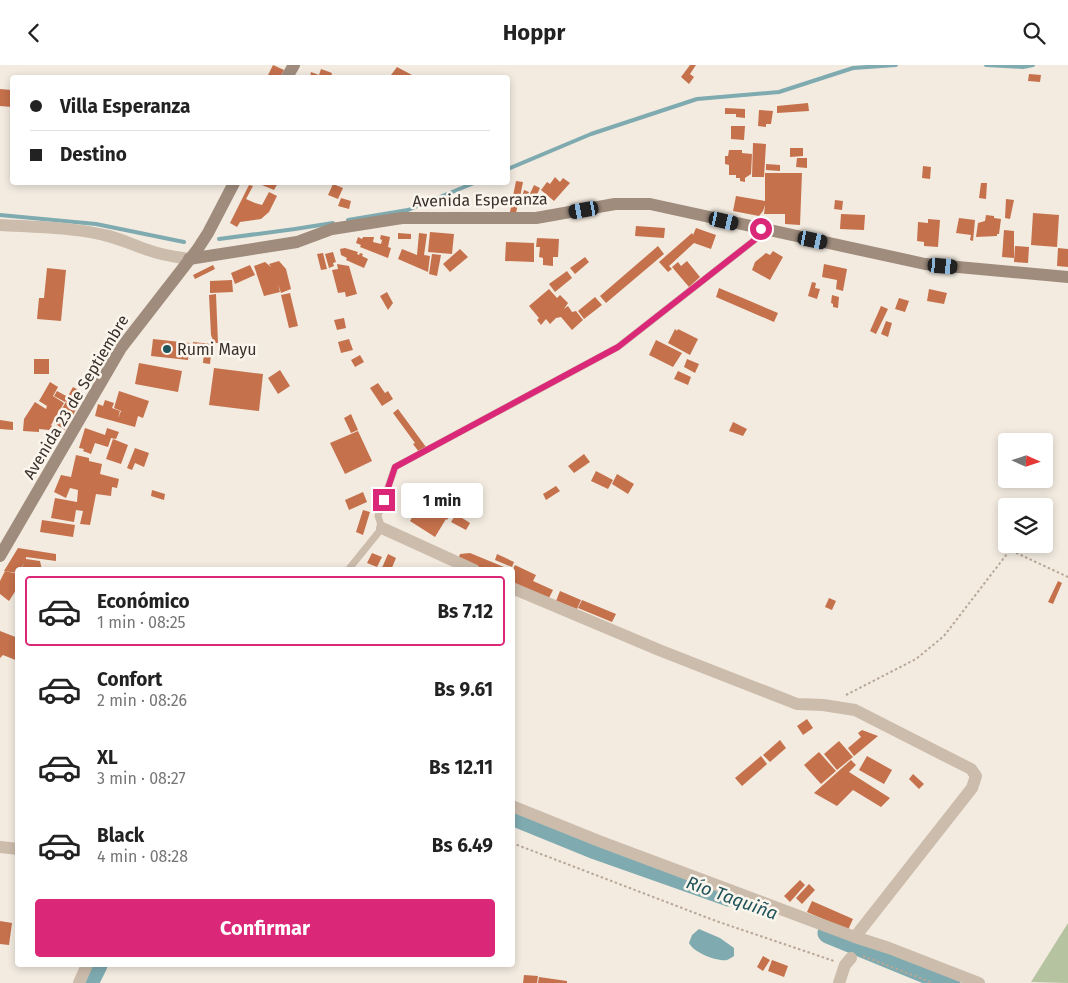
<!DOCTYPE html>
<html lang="es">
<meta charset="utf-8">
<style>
body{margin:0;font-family:"Fira Sans",sans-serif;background:#f2f2f2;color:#222;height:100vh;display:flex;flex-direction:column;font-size:19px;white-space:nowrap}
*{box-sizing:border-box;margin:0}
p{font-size:16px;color:#767676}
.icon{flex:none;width:28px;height:28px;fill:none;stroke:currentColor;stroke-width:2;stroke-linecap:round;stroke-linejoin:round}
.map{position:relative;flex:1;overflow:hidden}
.side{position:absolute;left:15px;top:502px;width:500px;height:400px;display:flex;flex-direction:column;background:#fff;border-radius:5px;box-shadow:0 2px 8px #0003}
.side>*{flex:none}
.banner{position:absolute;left:10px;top:10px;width:500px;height:110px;border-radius:5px;box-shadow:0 2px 8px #0003;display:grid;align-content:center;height:110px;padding:0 20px;background:#fff}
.needle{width:32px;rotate:93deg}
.buttons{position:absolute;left:998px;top:368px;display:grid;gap:10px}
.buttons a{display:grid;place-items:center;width:55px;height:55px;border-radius:5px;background:#fff;box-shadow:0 2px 8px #0003;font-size:25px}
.end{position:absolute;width:22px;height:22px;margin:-11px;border:6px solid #db2777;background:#fff;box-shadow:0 0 0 2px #fff}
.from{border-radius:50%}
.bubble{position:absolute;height:35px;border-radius:5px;background:#fff;box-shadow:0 2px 8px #0003;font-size:16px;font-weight:700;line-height:35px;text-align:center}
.car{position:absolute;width:15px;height:30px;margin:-15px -8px;border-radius:6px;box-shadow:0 0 4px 1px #0007;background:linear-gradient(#222 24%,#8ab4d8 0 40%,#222 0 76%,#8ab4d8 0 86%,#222 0)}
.banner b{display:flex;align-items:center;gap:18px;height:48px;font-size:19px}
.banner b+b{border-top:1px solid #e0e0e0}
.banner i{width:12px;height:12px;background:#222}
ul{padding:9px 0 0;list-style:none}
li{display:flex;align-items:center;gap:15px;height:70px;margin:0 10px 8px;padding:0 10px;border:2px solid transparent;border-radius:5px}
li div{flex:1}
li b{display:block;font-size:19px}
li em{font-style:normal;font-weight:700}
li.on{border-color:#db2777}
li>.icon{width:45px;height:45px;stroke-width:1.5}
.cta{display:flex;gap:10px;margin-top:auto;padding:10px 20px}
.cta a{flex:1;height:58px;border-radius:5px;background:#db2777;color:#fff;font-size:20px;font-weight:700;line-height:58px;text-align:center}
header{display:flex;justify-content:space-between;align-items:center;height:65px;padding:0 20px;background:#fff;font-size:22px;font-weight:700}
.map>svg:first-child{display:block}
</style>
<header><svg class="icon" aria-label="back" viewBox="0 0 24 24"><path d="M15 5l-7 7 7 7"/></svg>Hoppr<svg class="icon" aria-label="search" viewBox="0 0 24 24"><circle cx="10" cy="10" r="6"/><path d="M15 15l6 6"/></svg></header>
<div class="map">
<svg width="1068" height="918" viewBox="0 0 1068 918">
<rect width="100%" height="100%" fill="#f3ebe0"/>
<path fill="#b5c3a0" d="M1068,858v60l-37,-1z"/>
<path fill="#7fabb0" d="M699,864l21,9 14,10v8c-2,1 -4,3 -7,4 -10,2 -34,-8 -38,-17l3,-8z"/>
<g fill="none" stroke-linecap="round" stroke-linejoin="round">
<g stroke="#7fabb0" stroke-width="4">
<path d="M986,0l37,2 10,-2"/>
<path d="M508,104l83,-35 106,-35 82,-7 74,-24 43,-3"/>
<path d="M0,150l96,9 88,18"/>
<path d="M348,155l60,-10 66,-27"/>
<path d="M219,174l76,-10 38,-6"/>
</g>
<g stroke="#7fabb0" stroke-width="21">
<path d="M512,750l81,33 136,48"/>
<path d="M828,868l122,50"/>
<path d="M88,918l9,-18"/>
</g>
</g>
<g fill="#c5714c">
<path d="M273,0l11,5 -4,7h-13z"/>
<path d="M690,0h6l-6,9 4,3 -5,7 -8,-7z"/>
<path d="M397,2l15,8 -2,2h-17l-2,-2z"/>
<path d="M321,4l11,4 -1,4h-21l1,-5 8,3z"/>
<path d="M1029,9l12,1 -1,7 -12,-1z"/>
<path d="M0,24l12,1v17l-12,-1z"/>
<path d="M808,38l1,8 -32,2v-7z"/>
<path d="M725,43l20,1v9l-9,-1v-3h-11z"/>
<path d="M759,45l14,1 -2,13h-5v3l-8,-1z"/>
<path d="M731,61h14l-1,14 -13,-1z"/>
<path d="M753,78l13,1 -2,33h-12z"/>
<path d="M790,83h13v8l-13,1z"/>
<path d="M729,85h13v3l10,1 -1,20 -6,4v4l-5,-1v-3h-4v-3h-7v-10l-4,-1v-8h3z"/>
<path d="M797,93h10v10l-11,-1z"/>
<path d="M766,99l14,1v6l-14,-1z"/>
<path d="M923,101l8,1 -1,12 -8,-1z"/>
<path d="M765,108h37l-2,52 -15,-1v-10h-21l1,-9 -2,6 -4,5 -26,-5 3,-15 29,5z"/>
<path d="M555,112l5,5 3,-4 7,5 -16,18 -13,-11 6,-8 3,2z"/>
<path d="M516,116l7,1 -3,15 -7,-1z"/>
<path d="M257,118h21l-4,7z"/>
<path d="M981,118h6l-1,16 -7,-1z"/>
<path d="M333,119l10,4 -5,11 -10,-4z"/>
<path d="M249,120l4,1 -7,13 9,4 7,2 7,-13 8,4 -8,16 -8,7 -21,3 -3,5 -7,-4z"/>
<path d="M534,120l6,3 -5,11 -6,-3z"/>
<path d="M524,125l5,2 -3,9 2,-3 5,2 -3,7 -10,-3z"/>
<path d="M341,133l10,3 -2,8 -11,-3z"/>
<path d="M513,133l6,1 -3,14 -6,-1z"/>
<path d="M1006,134l8,1 -4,19 -5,-1z"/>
<path d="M835,135l8,1 -1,9 -8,-1z"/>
<path d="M1033,148l26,2 -2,32 -26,-2z"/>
<path d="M841,149l24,1 -1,15 -24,-1z"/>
<path d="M986,150l8,1v2l7,1 -2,15h-2v2l-21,1 2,-14 7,-2z"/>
<path d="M959,153l16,2 -2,21 -3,-1 1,-5 -15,-2z"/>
<path d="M928,154l12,1 -2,27 -14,-1v-4l-7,-1 1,-19 10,1z"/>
<path d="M636,161l29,2 -1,10 -29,-2z"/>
<path d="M696,163l20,7 -5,14 -17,-6 -25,23 3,3 -4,3 -9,-10 33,-29 1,2z"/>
<path d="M1004,165l10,1v27l-12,-1z"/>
<path d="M430,167l24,2 -2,20 -24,-2z"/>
<path d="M398,168l13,1v5h-13z"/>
<path d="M419,168l8,1 -3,21 6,1 -2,16 -30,-13 4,-10 15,6z"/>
<path d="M381,170l9,2 -2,10 3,1 -3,10 -28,-11 1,-2 -5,-2 2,-6 4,2 1,-2h11l-1,5 8,2 1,-4 -2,-1z"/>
<path d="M537,173l22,1 -1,18h-5v9l-10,-1v-7l-4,-1 1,-10h-4z"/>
<path d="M506,177l28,1v19l-29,-1z"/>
<path d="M658,181l6,8 -58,49 -6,-7z"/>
<path d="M1015,181l14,1 -1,16 -14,-1z"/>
<path d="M345,183l13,4 -1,2 2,1 1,-2 3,1 -1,2 6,3 -4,9 -18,-8 1,-2 -6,-3 -1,-6z"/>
<path d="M1058,183l10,1v18l-11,-1z"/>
<path d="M460,184l8,8 -18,15 -7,-8z"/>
<path d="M773,186l10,6 -13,23 -18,-10 3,-8 11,-9 4,2z"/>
<path d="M333,187l3,10 -3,1 1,3 -5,2 -4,-14z"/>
<path d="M323,188l4,16 -6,1 -4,-16z"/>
<path d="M432,189l9,1 -4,21 -8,-2z"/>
<path d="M585,192l4,5 -14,12 -5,-6z"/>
<path d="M279,196l7,8 5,20 -10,4 -3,-9 2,8 -16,4 -10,-30 11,-4 6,5 -2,-3z"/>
<path d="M687,196l13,16 -11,10 -17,-20 6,-5 3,4z"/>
<path d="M337,199l12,2 8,28 -11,3 -1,-5 -7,1 -6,-23 6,-1z"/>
<path d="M824,199l23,5 -4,22 -7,-2 1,-9 -15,-3z"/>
<path d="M213,200l2,4 -20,10 -2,-4z"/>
<path d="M250,200l5,10 -20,9 -4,-11z"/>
<path d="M47,203l19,2 -5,51 -24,-2 2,-21h5z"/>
<path d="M567,206l5,7 -17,14 -6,-8z"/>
<path d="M232,215l1,12 -23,1v-12z"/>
<path d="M812,217l4,1 -1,5 5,1 -3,10 -9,-3z"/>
<path d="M719,223l59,25 -4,9 -58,-25z"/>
<path d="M549,224l8,9 3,-3 8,8 -4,6 4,-3 4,6 4,-1 7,9 -11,10 -11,-13 -5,1 -6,6 -4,-5 -5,6 -4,-5 2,-2 -10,-12z"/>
<path d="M929,224l18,4 -3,11 -17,-3z"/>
<path d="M387,227l6,11 -5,7 -8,-14z"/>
<path d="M290,228l8,33 -9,2 -8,-33z"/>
<path d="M216,229l2,49h-4l-3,-8 -2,-40z"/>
<path d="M832,230l7,2 -1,11 -5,-1v-3l-2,-1z"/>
<path d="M595,232l7,8 -18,14 -6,-8z"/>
<path d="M899,233l10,3 -4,11 -10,-3z"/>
<path d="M881,241l7,3 -12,25 -6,-3z"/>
<path d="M344,253l2,10 -9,2 -3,-10z"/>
<path d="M886,256l6,2 -4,14 -7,-3z"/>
<path d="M675,264l2,2 1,-2 20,10 -8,16 -22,-12z"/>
<path d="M153,274l37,4 -2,17 -37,-4z"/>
<path d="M349,274l4,11 -12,3 -3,-11z"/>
<path d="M656,275l26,13 -9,14 -24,-12z"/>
<path d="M193,277l19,2 -2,20 -7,-1 1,-10 -12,-1z"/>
<path d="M360,290l4,7 -9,5 -4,-7z"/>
<rect x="34" y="294" width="15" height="15"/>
<path d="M687,294l12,5 -4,9 -11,-6z"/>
<path d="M139,298l43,8 -4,21 -43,-8z"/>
<path d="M214,303l49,6 -4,37 -50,-6z"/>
<path d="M280,305l10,16 -12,8 -10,-16z"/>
<path d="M678,306l13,6 -3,8 -14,-6z"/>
<path d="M50,317l8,5 -5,9 11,7 -13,22 1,1 -3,4 -10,-1v3l-16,-1 1,-12 11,-17 11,7 1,-3 -8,-5z"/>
<path d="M378,318l7,10 3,-2 5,8 -11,7 -12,-18z"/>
<path d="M73,322l10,6 -5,9 -10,-6z"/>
<path d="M57,326l11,6 -3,5 -11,-6z"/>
<path d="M119,326l30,10 -6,17 -5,-2 -3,11 -40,-11 3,-12 5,2 2,-6 9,3 -2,5 8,3 -2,7 3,-7 5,2 -12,-5z"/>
<path d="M68,333l11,6 -14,26 -11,-7z"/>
<path d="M398,344l28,38 -7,5 -6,-8 2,-1 -22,-30z"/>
<path d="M351,349l7,16 -7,3 -7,-15z"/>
<path d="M0,355l13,2v8l-13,-1z"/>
<path d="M733,357l14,7 -4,7 -14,-5z"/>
<path d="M85,363l20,7 2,-7 12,4 -3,7 -5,-1 -3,9 -13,-4 -4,11 -8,-3 1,-2 -5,-1z"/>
<path d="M358,366l14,30 -27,13 -15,-31z"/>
<path d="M113,374l15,6 -7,19 -15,-5z"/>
<path d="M135,383l14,5 -5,14 -9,-4 -3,7 -5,-2z"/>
<path d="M584,389l6,8 -16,11 -6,-7z"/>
<path d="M76,390l13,3v3l13,3 -2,10 19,5 -2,9 -5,-1 -1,9 -15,-2 -6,31 -10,-1 3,-13 -7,-1 -2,12 -23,-4 4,-20 22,4 1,-12 -8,-2 -4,10 -12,-6 7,-17 10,2z"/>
<path d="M596,406l17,9 -5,9 -17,-8z"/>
<path d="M617,409l17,10 -6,10 -16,-10z"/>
<path d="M556,421l4,5 -14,9 -3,-6z"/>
<path d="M152,425l13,4 -1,6 -13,-4z"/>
<path d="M363,427l4,10 -18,8 -4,-10z"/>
<path d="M423,433l20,11 1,-2 8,5 -5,8 -1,-1 -11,18 -25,-16z"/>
<path d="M363,445l7,2 -7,23 -7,-3z"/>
<path d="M456,449l14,9 -4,7 -15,-8z"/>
<path d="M42,455l33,5 -2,12 -33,-5z"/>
<path d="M18,483l38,6v7l-30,-4v2l14,2 2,9h-21l3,-7 -4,7h-2v3l-14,-2z"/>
<path d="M372,488l10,4 -5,10 -10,-4z"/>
<path d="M470,488l41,17h-29l-24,-10 2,-6z"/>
<path d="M388,489l8,4 -5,12h-10z"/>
<path d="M497,489l17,8 -2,5 -17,-7z"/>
<path d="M515,500l21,10 -3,6 20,9 -4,8 -37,-15v-12z"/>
<path d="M5,506l13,3v13l-9,14 -9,-7v-13z"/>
<path d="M1058,516l4,2 -9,21 -5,-2z"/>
<path d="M560,526l21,9 -4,9 -21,-8z"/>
<path d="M829,533l7,3 -4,9 -7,-3z"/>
<path d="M582,535l34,14 -4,8 -34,-14z"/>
<path d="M0,566l18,7v23l-15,-6 -3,3z"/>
<path d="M807,654l6,9 -10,7 -6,-9z"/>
<path d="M862,665l16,6 -24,20 -6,-8 13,-11 -3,-4z"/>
<path d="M780,675l6,8 -16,14 -7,-7z"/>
<path d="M839,676l14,16 -16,13 -13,-16z"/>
<path d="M819,687l17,19 -15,13 -17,-19z"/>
<path d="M761,691l6,8 -25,22 -7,-8z"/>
<path d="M867,691l25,14 -8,14 -25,-14z"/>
<path d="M851,695l5,5 -7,7 41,26 -9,9 -28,-17 -16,16 -23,-13z"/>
<path d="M913,709l11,10 -5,5 -10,-10z"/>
<path d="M800,815l5,5 -15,17 -6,-6z"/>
<path d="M809,819l6,6 -13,14 -6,-6z"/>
<path d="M812,836l41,18 -5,11 -41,-18z"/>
<path d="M0,856l12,2 -3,22 -9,-1z"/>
<path d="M763,891l7,4 -7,11 -6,-4z"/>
<path d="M772,895l16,6 -4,11 -16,-6z"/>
<path d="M524,910l14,1 -1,7h-14z"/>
<path d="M539,912l28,4v2h-29z"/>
</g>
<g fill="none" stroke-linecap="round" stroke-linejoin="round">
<g stroke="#b8a696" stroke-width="2" stroke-dasharray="2.5 2.5" stroke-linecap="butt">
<path d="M846,630l70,-36 28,-23 66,-86 58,27"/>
<path d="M512,778l204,78 118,40"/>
<path d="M863,891l70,27"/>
</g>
<path stroke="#ccbcac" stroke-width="7" d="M348,505l34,-42 -4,-12 17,-49 223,-120 134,-105 6,-5 3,-8"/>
<g stroke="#ccbcac" stroke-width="12">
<path d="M382,463l92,42"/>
<path d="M512,523l147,62 138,54 26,1 32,5 116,59 5,7 -4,12 -117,149"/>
<path d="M512,741l87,35 256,96 34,11 90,35"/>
<path d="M0,782l18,2"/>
<path d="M79,918l8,-18"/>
<path d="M839,918l6,-18 6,-7"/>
</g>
<path stroke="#ccbcac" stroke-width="12" d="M0,160c34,2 70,2 104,10 15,3 29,10 44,15 13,5 27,7 41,9"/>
<g stroke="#9f8c7d" stroke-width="12">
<path d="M287,12l7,-12"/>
<path d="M189,194l108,-17 35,-13 70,-11h134l79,-14h35l275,60 143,13"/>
<path d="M0,491l121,-208 76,-98 11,-17 26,-50"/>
</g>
</g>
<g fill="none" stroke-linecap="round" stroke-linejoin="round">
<path stroke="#db2777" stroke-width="6" d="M384,435l11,-33 223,-120 134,-105 6,-5 3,-8"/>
</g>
<circle fill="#20545b" stroke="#faf5ed" stroke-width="2" cx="167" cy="284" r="5"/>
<g text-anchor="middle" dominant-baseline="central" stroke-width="5" stroke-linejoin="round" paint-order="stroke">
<g font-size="16" fill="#3a302b" stroke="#faf5ed">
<text transform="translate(480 135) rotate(-1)">Avenida Esperanza</text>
<text transform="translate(76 332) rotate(-59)">Avenida 23 de Septiembre</text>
</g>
<g font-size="16" fill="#3a302b" stroke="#faf5ed" text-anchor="start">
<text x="177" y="284">Rumi Mayu</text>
</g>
<g font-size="18" font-style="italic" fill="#20545b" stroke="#faf5ed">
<text transform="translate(732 833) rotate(20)">Río Taquiña</text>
</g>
</g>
</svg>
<div class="buttons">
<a><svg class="needle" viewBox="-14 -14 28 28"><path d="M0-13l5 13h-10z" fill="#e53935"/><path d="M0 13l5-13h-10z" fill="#767676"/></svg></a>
<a><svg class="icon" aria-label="layers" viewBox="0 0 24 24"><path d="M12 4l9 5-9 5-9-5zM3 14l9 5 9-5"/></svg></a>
</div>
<i class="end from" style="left:761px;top:164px"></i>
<i class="end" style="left:384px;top:435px"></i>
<div class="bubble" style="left:401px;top:418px;width:82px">1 min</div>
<i class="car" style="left:584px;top:145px;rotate:260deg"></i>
<i class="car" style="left:724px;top:156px;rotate:103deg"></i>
<i class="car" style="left:813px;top:175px;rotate:102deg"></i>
<i class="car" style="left:943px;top:201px;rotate:95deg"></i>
<div class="banner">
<b><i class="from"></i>Villa Esperanza</b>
<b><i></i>Destino</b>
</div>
<section class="side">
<ul>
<li class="on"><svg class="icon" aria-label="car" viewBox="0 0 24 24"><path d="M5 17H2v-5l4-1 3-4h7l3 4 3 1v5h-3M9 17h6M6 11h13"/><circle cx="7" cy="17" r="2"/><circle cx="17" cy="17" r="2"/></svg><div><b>Económico</b><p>1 min · 08:25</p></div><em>Bs 7.12</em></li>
<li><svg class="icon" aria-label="car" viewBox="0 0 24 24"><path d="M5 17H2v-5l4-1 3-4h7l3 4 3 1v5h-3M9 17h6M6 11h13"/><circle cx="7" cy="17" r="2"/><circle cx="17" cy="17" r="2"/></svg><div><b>Confort</b><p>2 min · 08:26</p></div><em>Bs 9.61</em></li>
<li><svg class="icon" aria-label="car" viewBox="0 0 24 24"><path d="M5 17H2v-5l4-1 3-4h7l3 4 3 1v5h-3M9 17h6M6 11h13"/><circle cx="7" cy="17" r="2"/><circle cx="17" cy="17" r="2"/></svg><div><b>XL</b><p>3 min · 08:27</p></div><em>Bs 12.11</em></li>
<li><svg class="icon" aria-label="car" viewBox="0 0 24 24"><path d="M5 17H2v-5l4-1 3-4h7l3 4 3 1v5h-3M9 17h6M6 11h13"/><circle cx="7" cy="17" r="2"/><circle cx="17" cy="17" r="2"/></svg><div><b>Black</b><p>4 min · 08:28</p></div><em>Bs 6.49</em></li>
</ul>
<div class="cta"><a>Confirmar</a></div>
</section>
</div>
